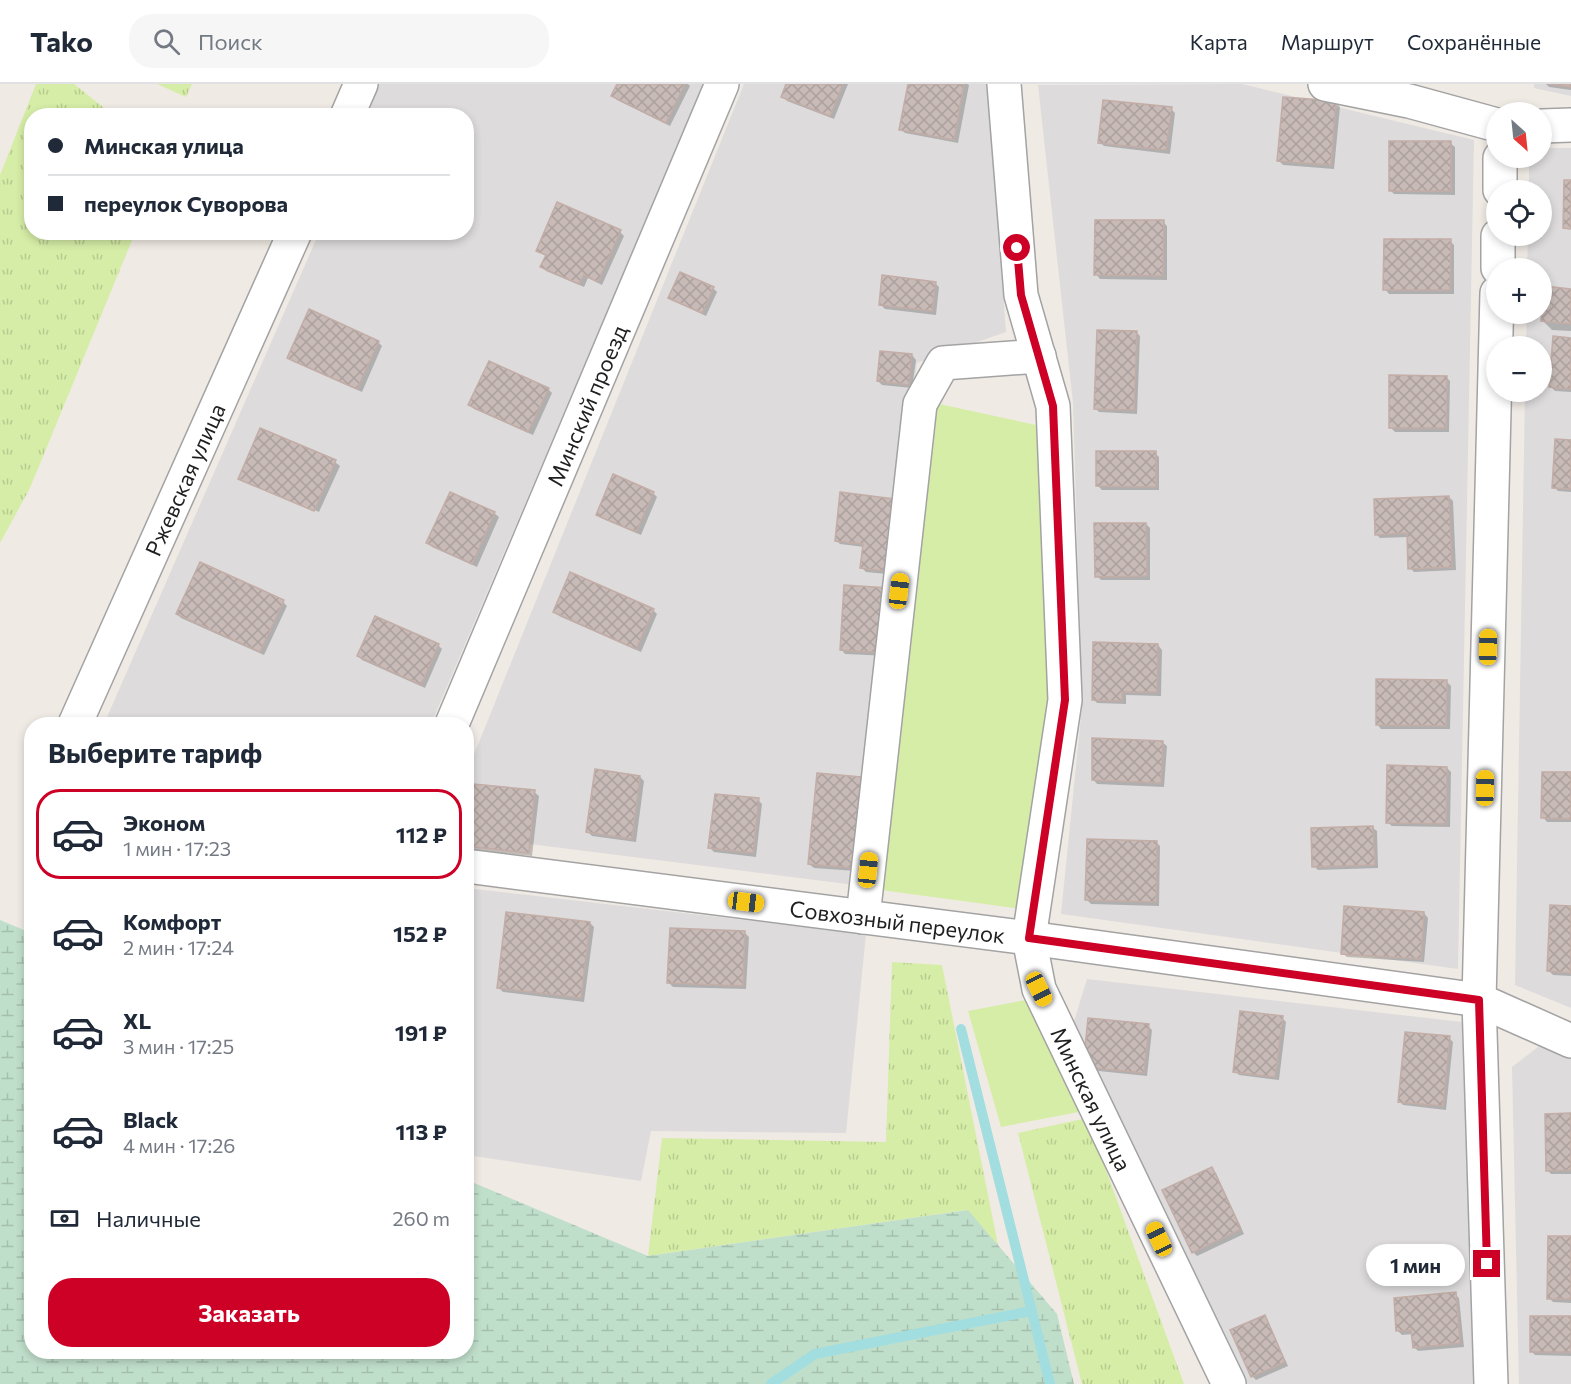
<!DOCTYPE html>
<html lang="ru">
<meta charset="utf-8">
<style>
body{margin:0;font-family:Commissioner,sans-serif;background:#f6f6f7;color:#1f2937;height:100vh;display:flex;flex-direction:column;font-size:22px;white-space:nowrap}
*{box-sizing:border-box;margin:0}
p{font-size:20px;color:#747a83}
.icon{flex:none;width:33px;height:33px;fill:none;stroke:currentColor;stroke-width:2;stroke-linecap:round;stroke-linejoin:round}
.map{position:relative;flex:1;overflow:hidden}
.drawer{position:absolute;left:24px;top:633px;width:450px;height:642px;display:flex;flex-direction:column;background:#fff;border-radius:24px;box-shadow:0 3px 9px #0003}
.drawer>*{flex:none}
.top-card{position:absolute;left:24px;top:24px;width:450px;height:132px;border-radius:24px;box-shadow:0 3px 9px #0003;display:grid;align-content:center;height:132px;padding:0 24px;background:#fff}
.needle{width:39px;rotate:153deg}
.controls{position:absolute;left:1486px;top:18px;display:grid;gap:12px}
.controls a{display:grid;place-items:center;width:66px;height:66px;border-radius:50%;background:#fff;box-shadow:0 3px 9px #0003;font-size:30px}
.end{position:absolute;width:27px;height:27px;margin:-14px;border:8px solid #cd0025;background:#fff;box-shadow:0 0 0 3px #fff}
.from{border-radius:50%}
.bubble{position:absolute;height:42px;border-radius:21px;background:#fff;box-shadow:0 3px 9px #0003;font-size:20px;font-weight:700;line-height:42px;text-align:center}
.car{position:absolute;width:18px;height:36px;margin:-18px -9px;border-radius:8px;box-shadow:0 0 4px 2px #0007;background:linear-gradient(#f5c518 24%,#345 0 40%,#f5c518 0 76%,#345 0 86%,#f5c518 0)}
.top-card b{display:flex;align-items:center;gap:21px;height:57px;font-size:22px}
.top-card b+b{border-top:2px solid #e0e1e3}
.top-card i{width:15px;height:15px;background:#1f2937}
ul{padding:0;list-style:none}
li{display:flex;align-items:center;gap:18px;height:90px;margin:0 12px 9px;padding:0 12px;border:3px solid transparent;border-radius:24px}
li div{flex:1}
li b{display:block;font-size:22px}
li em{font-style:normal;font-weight:700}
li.selected{border-color:#cd0025}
li>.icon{width:54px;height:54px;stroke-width:1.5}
h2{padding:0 24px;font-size:27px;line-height:72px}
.pay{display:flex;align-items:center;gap:15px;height:66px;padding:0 24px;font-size:22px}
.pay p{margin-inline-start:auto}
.button{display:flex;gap:12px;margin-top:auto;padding:12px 24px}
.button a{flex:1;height:69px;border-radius:24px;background:#cd0025;color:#fff;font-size:24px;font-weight:700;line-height:69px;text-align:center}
header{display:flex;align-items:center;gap:36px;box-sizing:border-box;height:84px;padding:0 30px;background:#fff;border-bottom:2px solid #e0e1e3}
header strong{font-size:28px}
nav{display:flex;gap:33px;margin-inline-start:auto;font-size:21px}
.search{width:420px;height:54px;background:#f6f6f7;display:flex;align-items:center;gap:15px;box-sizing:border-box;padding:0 21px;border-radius:24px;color:#747a83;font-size:22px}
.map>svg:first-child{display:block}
</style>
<header>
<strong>Tako</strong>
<div class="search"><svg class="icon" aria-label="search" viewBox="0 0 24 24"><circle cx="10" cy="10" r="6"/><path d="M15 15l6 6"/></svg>Поиск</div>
<nav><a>Карта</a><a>Маршрут</a><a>Сохранённые</a></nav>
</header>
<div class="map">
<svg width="1571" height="1300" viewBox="0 0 1571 1300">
<defs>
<pattern id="grass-tufts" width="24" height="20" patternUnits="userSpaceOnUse" patternTransform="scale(1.5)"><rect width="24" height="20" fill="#d6eda7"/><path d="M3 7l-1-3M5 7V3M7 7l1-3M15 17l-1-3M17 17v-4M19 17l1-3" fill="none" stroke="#b7cb8f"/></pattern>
<pattern id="wetland-marsh" width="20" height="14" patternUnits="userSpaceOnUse" patternTransform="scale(1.5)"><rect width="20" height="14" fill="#c0dfcb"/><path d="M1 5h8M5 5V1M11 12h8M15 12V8" fill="none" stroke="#a5bfae"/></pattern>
<pattern id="building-cross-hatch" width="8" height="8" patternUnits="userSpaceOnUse" patternTransform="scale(1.5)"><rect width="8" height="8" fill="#c8bbb7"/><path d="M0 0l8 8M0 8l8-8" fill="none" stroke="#aba09d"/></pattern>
</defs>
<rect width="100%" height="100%" fill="#f0eae4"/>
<g fill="#dddbdc">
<path d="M379,0h325l-273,640h-327l215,-491 147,-1v-116l-98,-1z"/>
<path d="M744,0h243l19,248 -89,31 -62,522 -388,-49v-64z"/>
<path d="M1242,0l232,56 -16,829 -397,-55 21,-207 -9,-304 -35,-318z"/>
<path d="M1534,0h37v12l-37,-8z"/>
<path d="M1542,64h29v860l-56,-23 10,-593h17v-46h-16l1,-32h15v-46h-15l1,-32h14v-46h-13v-32h13z"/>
<path d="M466,804l400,46 -20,199 -195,-2 -10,50 -174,-26z"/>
<path d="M1087,895l375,43 18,362h-241l-168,-353z"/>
<path d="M1543,959l28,12v329h-52l-7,-317z"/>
</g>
<g fill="url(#grass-tufts)">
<path d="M36,0h38l39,31 -81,1v116l103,1 -105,255 -30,55v-368z"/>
<path d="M157,0h35l-6,13z"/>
<path d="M892,878l50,3 56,280 -31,-35 -319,46 14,-118 224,4z"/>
<path d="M1087,1034l97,266h-102l-64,-251z"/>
</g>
<path fill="url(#wetland-marsh)" d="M0,836l31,13 1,419h434l1,-172 181,76 320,-46 89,104 17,70h-1074z"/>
<g fill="#d6eda7">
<path d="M930,318l106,23 12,272 -27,212 -140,-19z"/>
<path d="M1031,915l53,112 -83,16 -33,-116z"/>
</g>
<g fill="#0003">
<path d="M619,0h69l2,2 -20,40 -53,-26 -4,-4z"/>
<path d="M788,0h60l-14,35 -47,-18 -4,-5z"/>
<path d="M909,0h58l2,1 -11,58 -53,-10 -4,-4z"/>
<path d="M1546,0h25v6l-22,-3z"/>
<path d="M1336,18l4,5 -6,62 -51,-4 -4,-4z"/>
<path d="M1171,25l4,4 -5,41 -66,-8 -4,-4z"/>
<path d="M1450,59l5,4v48l-61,-1 -4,-4z"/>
<path d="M1163,138l4,4v54l-67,-1 -4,-5z"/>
<path d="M393,148h20l-3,8z"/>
<path d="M620,148l4,4 -22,49 -14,-7 -4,9 -38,-16 -4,-4 5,-10 -10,-7z"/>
<path d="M1450,157l4,4v49h-65l-4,-5z"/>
<path d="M935,199l4,4 -3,28 -51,-6 -4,-4z"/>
<path d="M713,204l4,4 -11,24 -32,-15 -5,-4z"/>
<path d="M1571,206v41l-19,-1 -9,-9z"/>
<path d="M1136,248l4,4 -3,78 -38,-2 -4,-4z"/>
<path d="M1571,256v52l-16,-1 -4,-4z"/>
<path d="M378,258l4,4 -20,46 -70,-31 -4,-4z"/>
<path d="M912,271l4,5 -4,28 -30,-3 -4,-4z"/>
<path d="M1446,293l4,4 -1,51h-54l-4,-4z"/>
<path d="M548,305l4,4 -19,42 -59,-26 -4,-4z"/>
<path d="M261,346l74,32 5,4 -21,46 -76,-33v2l-3,-2z"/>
<path d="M1571,358v50l-13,-1 -4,-4z"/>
<path d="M1155,369l4,4v33h-57l-4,-4z"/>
<path d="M653,409l4,4 -16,38 -40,-17 -4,-4z"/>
<path d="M1449,413l4,4 3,69 -42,2 -4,-4 -2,-31 -28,1 -4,-4z"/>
<path d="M902,417l-5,74 -31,-3 -4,-4 2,-21 -24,-3 -4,-4z"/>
<path d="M494,429l5,4 -22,50 -45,-20 -4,-4z"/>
<path d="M1146,440l4,4v52h-49l-4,-4z"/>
<path d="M845,503l43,69 -43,-2 -4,-5z"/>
<path d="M283,518l4,4 -23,49 -83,-37 -4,-4z"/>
<path d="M653,526l4,4 -16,38 -82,-36 -4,-5z"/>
<path d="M438,561l4,4 -17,39 -63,-28 -4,-4z"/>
<path d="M1158,561l4,5 -1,46 -35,-1v9l-29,-1 -4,-4z"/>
<path d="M1447,598l4,4 -1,43h-69l-4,-5z"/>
<path d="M1162,658l5,4 -3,41 -67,-3 -4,-5z"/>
<path d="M1447,684l4,4 -1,55 -58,-1 -5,-4z"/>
<path d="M1571,689v49h-24l-4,-5z"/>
<path d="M640,693l4,4 -8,61 -44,-6 -4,-4z"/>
<path d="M861,694l4,4 -9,89 -42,-3 -5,-4z"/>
<path d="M534,708l5,4 -7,60 -60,-6 -4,-4z"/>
<path d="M758,716l4,4 -6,53 -42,-5 -4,-4z"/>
<path d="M1372,743l5,4 1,37 -60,2 -4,-4z"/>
<path d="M1156,758l4,4 -1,60 -68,-2 -4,-4z"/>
<path d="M1571,824v68l-18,-1 -4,-4z"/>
<path d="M1424,829l4,5 -4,44 -77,-5 -5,-4z"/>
<path d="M590,839l4,4 -10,75 -81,-10 -4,-4z"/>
<path d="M745,849l4,4 -3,52 -73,-2 -4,-4z"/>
<path d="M1282,934l4,4 -7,58 -40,-5 -4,-4z"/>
<path d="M1148,942l4,4 -5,46 -58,-6z"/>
<path d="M1449,954l4,4 -7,68 -43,-5 -4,-4z"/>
<path d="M1571,1030v60h-20l-4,-4z"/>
<path d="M1212,1085l4,4 28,61 -47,22 -4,-4z"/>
<path d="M1571,1153v66l-18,-1 -4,-4z"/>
<path d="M1455,1210l4,4 5,49 -46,4 -4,-4 -1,-13 -11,1 -4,-4z"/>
<path d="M1264,1232l4,5 20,45 -32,14 -4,-4z"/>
<path d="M1571,1234v38l-36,-1 -4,-4z"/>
</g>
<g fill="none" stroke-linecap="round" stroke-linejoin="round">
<g stroke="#a2dde0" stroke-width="10">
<path d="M961,945l89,355"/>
<path d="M771,1300l44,-30 216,-43"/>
</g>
</g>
<g fill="url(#building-cross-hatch)" stroke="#c3ada6" stroke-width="1.5">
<path d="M617,0h68l-19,39 -55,-27z"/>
<path d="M786,0h57l-13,32 -49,-19z"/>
<path d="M908,0h56l-10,56 -55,-10z"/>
<path d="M1548,0h23v3z"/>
<path d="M1283,13l53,4 -5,64 -54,-4z"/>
<path d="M1103,16l69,7 -6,43 -68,-7z"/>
<rect x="1389" y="57" width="62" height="50"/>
<path d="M1564,96h7v49l-8,-1z"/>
<path d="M557,118l64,28 -23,52 -14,-7 -5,9 -39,-17 6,-12 -10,-4z"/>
<path d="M1095,136h69l-1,56 -69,-1z"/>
<path d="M1384,155h67l-1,51h-67z"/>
<path d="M680,188l34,15 -12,26 -34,-15z"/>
<path d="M882,191l54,7 -4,29 -53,-6z"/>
<path d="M1544,202l27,3v35l-30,-3z"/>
<path d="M309,225l70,32 -22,48 -70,-31z"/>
<path d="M1097,246l40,1 -3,79 -40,-1z"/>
<path d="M1553,252l18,2v51l-22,-2z"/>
<path d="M880,267l32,3 -3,31 -32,-4z"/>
<path d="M489,277l60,27 -21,44 -60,-27z"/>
<path d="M1389,291l58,1 -1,52h-57z"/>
<path d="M260,344l76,32 -22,51 -76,-32z"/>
<path d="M1555,355l16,1v49l-19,-1z"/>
<path d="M1096,367h60v36l-60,-1z"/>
<path d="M613,390l41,18 -18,40 -40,-17z"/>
<path d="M450,408l45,20 -23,52 -46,-21z"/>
<path d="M840,408l62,8 -8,72 -34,-4 3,-24 -28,-3z"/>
<path d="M1449,412l3,71 -44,2 -1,-36 -32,2 -1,-36z"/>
<path d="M1094,439h52l1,53 -52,1z"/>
<path d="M200,478l84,38 -24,52 -84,-38z"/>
<path d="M570,488l84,37 -18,40 -83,-37z"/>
<path d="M844,501l45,3 -5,65 -44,-3z"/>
<path d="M375,532l64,28 -18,41 -64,-29z"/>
<path d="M1093,558l65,2 -1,48h-35v9l-30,-1z"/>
<path d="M1376,595l71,1 -1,46 -70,-1z"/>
<path d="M1092,654l71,3 -2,42 -69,-3z"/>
<path d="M1387,681l60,2 -1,57 -60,-1z"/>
<path d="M595,685l45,7 -8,63 -46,-7z"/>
<path d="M1542,688h29v47l-30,-1z"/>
<path d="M817,689l44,4 -8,91 -45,-4z"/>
<path d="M473,700l62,6 -6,63 -63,-7z"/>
<path d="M715,710l44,4 -6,55 -45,-5z"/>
<path d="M1373,742l2,39 -63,2 -1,-39z"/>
<path d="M1087,755l70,2 -1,61 -71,-2z"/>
<path d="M1550,821l21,1v67l-24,-2z"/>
<path d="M1344,822l80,6 -3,47 -80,-5z"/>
<path d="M506,828l84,10 -9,76 -84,-10z"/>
<path d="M670,844l75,3 -2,55 -76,-3z"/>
<path d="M1240,927l43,5 -8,61 -42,-5z"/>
<path d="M1088,934l61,6 -5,49 -61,-6z"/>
<path d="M1405,948l45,4 -7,70 -45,-4z"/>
<path d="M1571,1029v57l-25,1 -1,-57z"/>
<path d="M1212,1083l29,62 -49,24 -30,-63z"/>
<path d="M1548,1152h23v63h-24z"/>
<path d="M1456,1208l4,51 -47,5 -2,-18 -15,1 -2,-33z"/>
<path d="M1265,1231l20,47 -34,15 -21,-47z"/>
<rect x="1530" y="1232" width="41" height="36"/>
</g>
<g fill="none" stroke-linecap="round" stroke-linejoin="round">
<g stroke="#a3a3a3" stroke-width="36">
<g id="minor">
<path id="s1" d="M1004,0l17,211 32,111 12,294 -36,238 10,51 190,395"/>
<path d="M1325,0l84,17 88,24"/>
<path d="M347,32l14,-32"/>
<path d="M1542,42l29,-1"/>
<path d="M1500,106v-32"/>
<path d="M1498,184v-32"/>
<path id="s2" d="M75,640l220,-492"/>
<path id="s3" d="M452,640l270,-640"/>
<path id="s4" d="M466,782l563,72 450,62 92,41"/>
<path d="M863,833l57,-513 23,-41 96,-7"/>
<path d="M1491,1300l-12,-384 18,-707"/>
</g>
</g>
<use href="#minor" stroke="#fff" stroke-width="33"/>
</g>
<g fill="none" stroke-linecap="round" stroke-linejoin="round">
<path stroke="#cd0025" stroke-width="8" d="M1017,164l4,47 32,111 12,294 -36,238 450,62 8,264"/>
</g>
<g text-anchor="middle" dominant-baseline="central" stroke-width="4.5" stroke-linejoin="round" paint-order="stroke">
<g font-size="22" fill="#1f1f1f" stroke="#fff">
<text stroke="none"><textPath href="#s3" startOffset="346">Минский проезд</textPath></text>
<text stroke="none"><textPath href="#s2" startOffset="268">Ржевская улица</textPath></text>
<text stroke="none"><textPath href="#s4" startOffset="435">Совхозный переулок</textPath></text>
<text stroke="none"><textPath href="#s1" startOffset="1036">Минская улица</textPath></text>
</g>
</g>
</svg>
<div class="controls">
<a><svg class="needle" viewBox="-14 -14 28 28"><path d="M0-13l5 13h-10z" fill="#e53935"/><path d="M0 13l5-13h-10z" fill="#747a83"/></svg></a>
<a><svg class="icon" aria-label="locate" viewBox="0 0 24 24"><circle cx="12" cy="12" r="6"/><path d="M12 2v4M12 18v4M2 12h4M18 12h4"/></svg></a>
<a>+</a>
<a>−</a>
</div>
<i class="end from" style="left:1017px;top:164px"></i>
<i class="end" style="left:1487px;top:1180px"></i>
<div class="bubble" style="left:1366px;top:1160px;width:99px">1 мин</div>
<i class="car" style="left:899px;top:507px;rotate:7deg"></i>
<i class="car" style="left:1488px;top:563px;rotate:1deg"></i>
<i class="car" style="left:1485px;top:704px;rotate:1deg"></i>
<i class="car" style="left:868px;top:786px;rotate:6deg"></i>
<i class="car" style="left:746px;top:818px;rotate:97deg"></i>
<i class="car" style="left:1039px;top:905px;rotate:154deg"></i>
<i class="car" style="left:1159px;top:1155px;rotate:335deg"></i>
<div class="top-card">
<b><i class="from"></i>Минская улица</b>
<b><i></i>переулок Суворова</b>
</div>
<section class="drawer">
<h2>Выберите тариф</h2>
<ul>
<li class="selected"><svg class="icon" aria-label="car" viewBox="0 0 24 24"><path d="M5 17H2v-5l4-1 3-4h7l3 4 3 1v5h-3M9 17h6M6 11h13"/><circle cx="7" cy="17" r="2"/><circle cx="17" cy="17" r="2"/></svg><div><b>Эконом</b><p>1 мин · 17:23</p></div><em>112 ₽</em></li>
<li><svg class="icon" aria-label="car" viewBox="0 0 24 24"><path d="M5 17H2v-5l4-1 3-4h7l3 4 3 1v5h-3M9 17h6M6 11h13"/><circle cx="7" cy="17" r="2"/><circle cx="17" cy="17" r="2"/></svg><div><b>Комфорт</b><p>2 мин · 17:24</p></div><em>152 ₽</em></li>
<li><svg class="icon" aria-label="car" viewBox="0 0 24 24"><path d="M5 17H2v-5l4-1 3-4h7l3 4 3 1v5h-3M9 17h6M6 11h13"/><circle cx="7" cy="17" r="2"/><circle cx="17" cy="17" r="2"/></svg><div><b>XL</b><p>3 мин · 17:25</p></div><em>191 ₽</em></li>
<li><svg class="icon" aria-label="car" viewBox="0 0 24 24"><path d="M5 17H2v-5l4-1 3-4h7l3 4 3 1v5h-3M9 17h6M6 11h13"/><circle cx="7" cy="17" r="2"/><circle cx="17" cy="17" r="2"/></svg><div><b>Black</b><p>4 мин · 17:26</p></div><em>113 ₽</em></li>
</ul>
<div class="pay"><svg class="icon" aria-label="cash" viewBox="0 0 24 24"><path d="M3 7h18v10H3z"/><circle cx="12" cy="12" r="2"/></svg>Наличные<p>260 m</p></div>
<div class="button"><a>Заказать</a></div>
</section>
</div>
